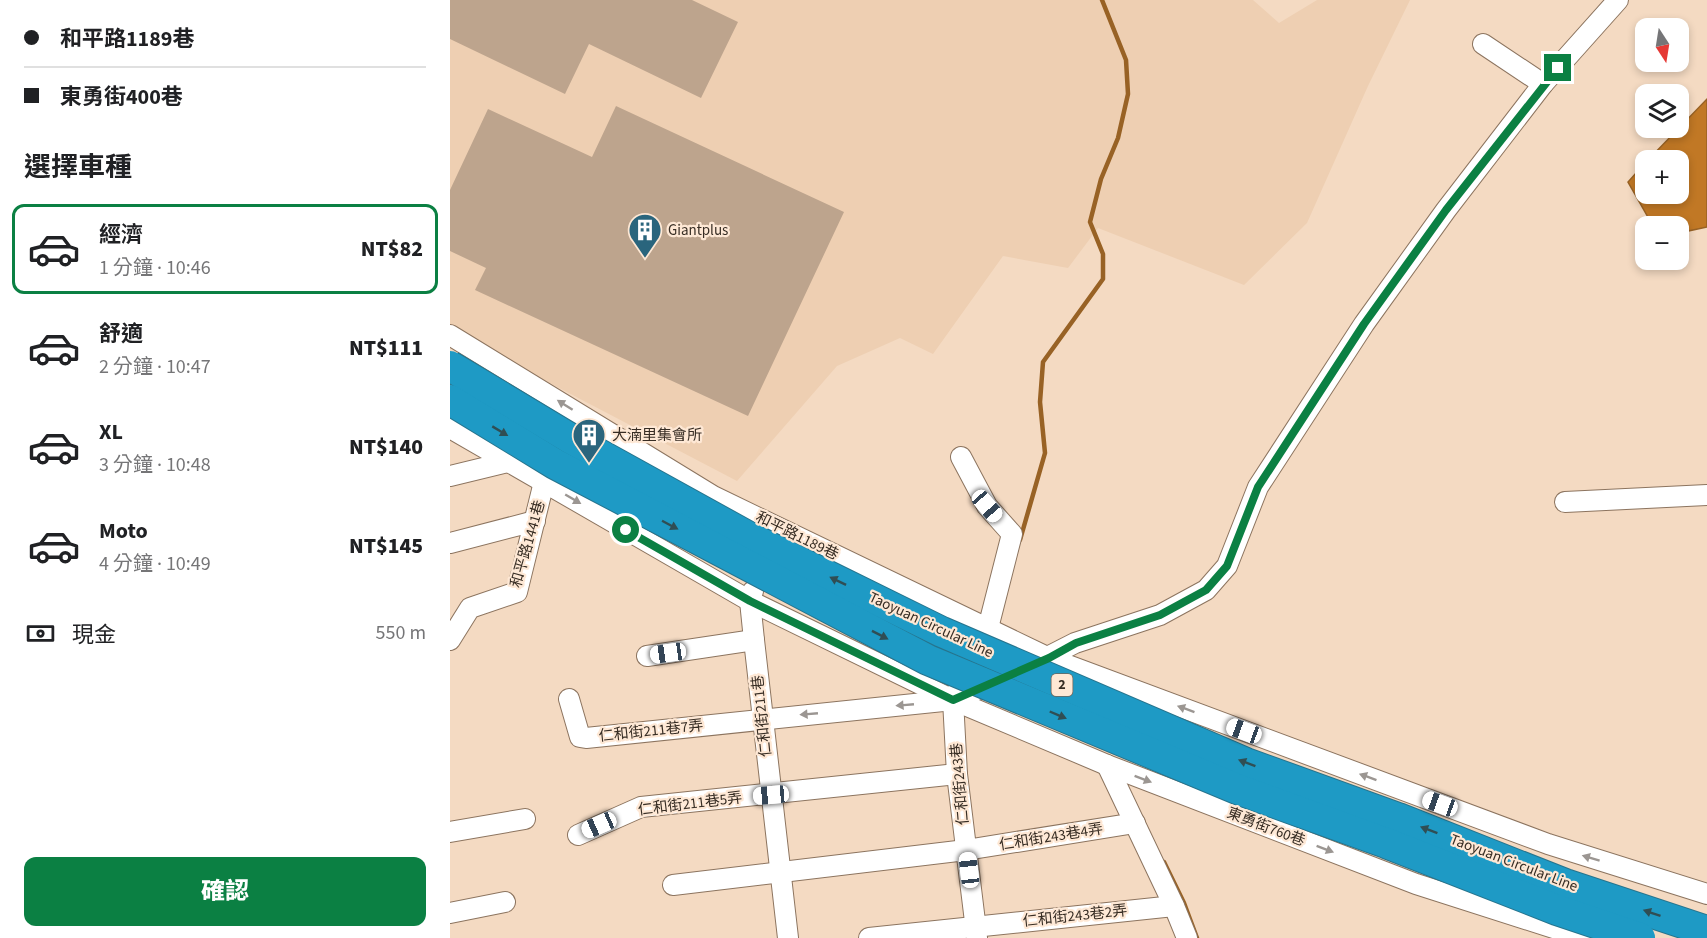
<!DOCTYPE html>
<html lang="zh-TW">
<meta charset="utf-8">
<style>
body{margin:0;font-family:"Source Sans 3","Noto Sans TC",sans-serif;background:#f2f2f2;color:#202124;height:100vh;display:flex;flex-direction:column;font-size:22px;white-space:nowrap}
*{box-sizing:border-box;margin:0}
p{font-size:20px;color:#757577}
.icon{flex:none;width:33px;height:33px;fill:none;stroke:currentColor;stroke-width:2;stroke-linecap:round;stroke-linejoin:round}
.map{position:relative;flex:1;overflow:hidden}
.side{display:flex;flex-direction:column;background:#fff;width:450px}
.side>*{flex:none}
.top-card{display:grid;align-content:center;height:132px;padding:0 24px;background:#fff}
.needle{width:39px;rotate:168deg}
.buttons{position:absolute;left:1185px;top:18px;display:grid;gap:12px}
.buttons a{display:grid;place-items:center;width:54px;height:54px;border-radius:12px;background:#fff;box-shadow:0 3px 9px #0003;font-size:30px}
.end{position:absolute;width:27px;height:27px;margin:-14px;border:8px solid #0b8043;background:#fff;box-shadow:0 0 0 3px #fff}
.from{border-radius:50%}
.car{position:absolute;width:18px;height:36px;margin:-18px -9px;border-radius:8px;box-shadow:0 0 4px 2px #0007;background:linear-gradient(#fff 24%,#345 0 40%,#fff 0 76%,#345 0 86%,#fff 0)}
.top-card b{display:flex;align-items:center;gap:21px;height:57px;font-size:22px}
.top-card b+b{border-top:2px solid #e0e0e0}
.top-card i{width:15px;height:15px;background:#202124}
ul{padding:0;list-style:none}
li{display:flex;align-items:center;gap:18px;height:90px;margin:0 12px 9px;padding:0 12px;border:3px solid transparent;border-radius:12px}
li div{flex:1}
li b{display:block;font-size:22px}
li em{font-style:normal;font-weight:800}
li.on{border-color:#0b8043}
li>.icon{width:54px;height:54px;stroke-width:1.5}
h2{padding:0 24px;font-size:27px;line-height:72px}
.pay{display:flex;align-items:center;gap:15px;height:66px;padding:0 24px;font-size:22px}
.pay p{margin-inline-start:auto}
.action{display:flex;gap:12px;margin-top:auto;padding:12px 24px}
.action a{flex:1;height:69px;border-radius:12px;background:#0b8043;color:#fff;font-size:24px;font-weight:800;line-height:69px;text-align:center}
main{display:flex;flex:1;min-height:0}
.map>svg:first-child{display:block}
</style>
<main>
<section class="side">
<div class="top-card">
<b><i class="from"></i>和平路1189巷</b>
<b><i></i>東勇街400巷</b>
</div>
<h2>選擇車種</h2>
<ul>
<li class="on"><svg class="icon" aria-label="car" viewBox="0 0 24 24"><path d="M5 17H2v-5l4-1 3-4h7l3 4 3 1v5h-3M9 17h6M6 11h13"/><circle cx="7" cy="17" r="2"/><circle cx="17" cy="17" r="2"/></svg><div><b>經濟</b><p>1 分鐘 · 10:46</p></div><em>NT$82</em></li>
<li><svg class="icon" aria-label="car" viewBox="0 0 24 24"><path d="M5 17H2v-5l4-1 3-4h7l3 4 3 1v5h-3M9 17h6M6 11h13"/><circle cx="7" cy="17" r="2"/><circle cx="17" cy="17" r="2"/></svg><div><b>舒適</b><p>2 分鐘 · 10:47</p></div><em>NT$111</em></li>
<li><svg class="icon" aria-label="car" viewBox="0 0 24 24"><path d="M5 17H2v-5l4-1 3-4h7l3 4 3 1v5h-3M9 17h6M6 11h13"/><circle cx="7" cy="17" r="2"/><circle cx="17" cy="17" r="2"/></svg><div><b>XL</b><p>3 分鐘 · 10:48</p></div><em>NT$140</em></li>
<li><svg class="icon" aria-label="car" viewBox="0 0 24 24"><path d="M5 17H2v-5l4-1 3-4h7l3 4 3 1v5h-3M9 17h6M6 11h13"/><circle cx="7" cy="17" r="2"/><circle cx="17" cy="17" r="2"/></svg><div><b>Moto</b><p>4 分鐘 · 10:49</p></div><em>NT$145</em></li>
</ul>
<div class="pay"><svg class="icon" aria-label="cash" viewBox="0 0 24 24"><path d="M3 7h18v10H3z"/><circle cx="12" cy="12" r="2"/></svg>現金<p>550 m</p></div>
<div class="action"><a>確認</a></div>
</section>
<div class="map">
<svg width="1257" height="938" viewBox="0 0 1257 938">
<rect width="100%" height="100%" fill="#f4dac2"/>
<path fill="#eecfb2" d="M0,0h803l26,23 38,-23h93l-42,86 -61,137 -63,62 -146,-57 -30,40 -65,-12 -70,98 -33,-16 -63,28 -100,115 -287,-150z"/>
<path fill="#c17825" stroke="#986225" stroke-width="1.5" d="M1257,99v128l-28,6 -1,-7h-25l-25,-44 17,-19 1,31h32v-34h-30z"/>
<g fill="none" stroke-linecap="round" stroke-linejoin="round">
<g stroke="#986225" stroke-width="4.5">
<path d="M570,540l25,-87 -5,-51 3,-40 60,-83v-25l-13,-32 11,-43 17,-41 10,-44 -2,-34 -24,-60"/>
<path d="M714,862l20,41 13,35"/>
</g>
</g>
<g fill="#bda48d">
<path d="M0,0h242l46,22 -37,76 -112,-54 -24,50 -115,-55z"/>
<path d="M166,106l228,106 -96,204 -273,-126 11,-22 -36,-17v-61l38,-81 104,48z"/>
</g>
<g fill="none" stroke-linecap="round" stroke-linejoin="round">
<g stroke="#8c745f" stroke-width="22">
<g id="minor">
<path d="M1033,44l60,40"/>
<path d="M0,335l263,161 336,162 499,186 159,50"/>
<path d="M0,428l300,173 203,99 154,65 309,119 169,54"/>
<path d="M511,457l26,49 25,28 -24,94 -35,72 4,74 20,164"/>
<path d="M0,476l58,-14"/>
<path d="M1115,502l142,-7"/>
<path d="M0,543l85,-22"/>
<path d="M303,591l-3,10 4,39 34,298"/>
<path d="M0,640l20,-32 47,-16 27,-110"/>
<path d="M197,656l107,-16"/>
<path d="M570,671l55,-28 85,-28 46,-25 21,-24 31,-79 106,-163 82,-114 97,-126 75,-84"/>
<path d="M119,699l11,38 6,1 367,-38 40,-17"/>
<path d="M657,765l67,141 13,32"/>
<path d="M0,832l75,-13"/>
<path d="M128,835l63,-28 316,-33"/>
<path d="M223,885l293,-35 169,-27"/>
<path d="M0,913l55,-11"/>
<path d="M419,938l305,-32"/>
</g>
</g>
<use href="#minor" stroke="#fff" stroke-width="20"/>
<g stroke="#27748d" stroke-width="32" stroke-linecap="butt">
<g id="highway-bridge">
<path d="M0,366l118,71 181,100 193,95 304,131 152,55 167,66 142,47"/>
<path d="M0,400l105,64 373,196 309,129 149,54 171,67 83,28"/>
</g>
</g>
<use href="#highway-bridge" stroke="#1e9ac5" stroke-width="30"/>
</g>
<defs><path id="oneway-solid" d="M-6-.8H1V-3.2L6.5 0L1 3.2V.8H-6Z" transform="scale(1.5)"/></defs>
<g fill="#9b9692">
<use href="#oneway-solid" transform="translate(115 405) rotate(-148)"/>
<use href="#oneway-solid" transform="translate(123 499) rotate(30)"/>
<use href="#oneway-solid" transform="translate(455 705) rotate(175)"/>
<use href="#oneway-solid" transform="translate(736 709) rotate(-160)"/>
<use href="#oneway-solid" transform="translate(359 714) rotate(175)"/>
<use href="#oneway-solid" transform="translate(918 777) rotate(-160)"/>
<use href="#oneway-solid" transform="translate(693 779) rotate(21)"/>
<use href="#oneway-solid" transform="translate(875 849) rotate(21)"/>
<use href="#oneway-solid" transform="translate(1141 858) rotate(-163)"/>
</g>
<g fill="#304e54">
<use href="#oneway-solid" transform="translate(50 431) rotate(31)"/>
<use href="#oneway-solid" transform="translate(220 525) rotate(28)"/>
<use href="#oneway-solid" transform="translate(388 581) rotate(-154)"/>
<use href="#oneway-solid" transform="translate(430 635) rotate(27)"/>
<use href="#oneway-solid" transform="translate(608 715) rotate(23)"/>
<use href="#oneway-solid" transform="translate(797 763) rotate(-159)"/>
<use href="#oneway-solid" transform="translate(979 830) rotate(-159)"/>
<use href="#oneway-solid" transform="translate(1202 913) rotate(-161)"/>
</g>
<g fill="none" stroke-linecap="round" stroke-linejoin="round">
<path stroke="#0b8043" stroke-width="8" d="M176,530l124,71 203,99 96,-42 27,-15 84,-28 46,-25 21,-24 31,-79 106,-163 82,-114 112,-142"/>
</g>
<defs>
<g id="building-pin" transform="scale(1.725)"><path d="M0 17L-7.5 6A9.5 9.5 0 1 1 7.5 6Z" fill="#2a657d" stroke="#fee8d5"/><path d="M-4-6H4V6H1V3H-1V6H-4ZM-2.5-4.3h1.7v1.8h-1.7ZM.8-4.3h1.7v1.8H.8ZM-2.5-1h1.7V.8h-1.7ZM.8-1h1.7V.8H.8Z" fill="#fff"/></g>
</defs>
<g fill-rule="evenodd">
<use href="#building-pin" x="195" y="230"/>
<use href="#building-pin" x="139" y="435"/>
</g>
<g text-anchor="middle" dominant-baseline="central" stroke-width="4.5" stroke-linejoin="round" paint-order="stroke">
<rect fill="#fee8d5" stroke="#736559" stroke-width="1.5" x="601.5" y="674" width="21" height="22" rx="4.5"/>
<g font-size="14" font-weight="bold" fill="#372d24">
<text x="612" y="685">2</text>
</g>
<g font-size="15" fill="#372d24" stroke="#fee8d5" text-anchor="start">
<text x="218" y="230">Giantplus</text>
<text x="162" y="435">大湳里集會所</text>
</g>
<g font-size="15" fill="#372d24" stroke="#fee8d5">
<text transform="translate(347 536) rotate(26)">和平路1189巷</text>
<text transform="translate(78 544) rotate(-74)">和平路1441巷</text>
<text transform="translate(481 625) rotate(25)">Taoyuan Circular Line</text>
<text transform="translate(312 716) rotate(-96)">仁和街211巷</text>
<text transform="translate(201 731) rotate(-6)">仁和街211巷7弄</text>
<text transform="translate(510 784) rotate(-95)">仁和街243巷</text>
<text transform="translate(240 804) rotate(-7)">仁和街211巷5弄</text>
<text transform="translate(816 827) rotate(21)">東勇街760巷</text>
<text transform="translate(601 837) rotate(-9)">仁和街243巷4弄</text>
<text transform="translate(1064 863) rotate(21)">Taoyuan Circular Line</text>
<text transform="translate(625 916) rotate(-6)">仁和街243巷2弄</text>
</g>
</g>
</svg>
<div class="buttons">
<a><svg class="needle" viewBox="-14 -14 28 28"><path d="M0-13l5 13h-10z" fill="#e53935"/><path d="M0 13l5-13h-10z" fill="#757577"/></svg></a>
<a><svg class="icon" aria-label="layers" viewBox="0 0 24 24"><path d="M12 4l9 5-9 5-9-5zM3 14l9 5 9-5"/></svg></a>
<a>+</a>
<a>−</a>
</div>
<i class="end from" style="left:176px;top:530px"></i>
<i class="end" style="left:1108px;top:68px"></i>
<i class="car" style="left:537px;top:506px;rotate:139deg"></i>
<i class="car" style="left:218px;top:653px;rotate:262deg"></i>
<i class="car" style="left:794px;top:731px;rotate:290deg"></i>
<i class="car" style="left:321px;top:795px;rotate:265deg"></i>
<i class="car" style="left:990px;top:804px;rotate:290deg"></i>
<i class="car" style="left:149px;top:825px;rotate:246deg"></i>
<i class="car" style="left:519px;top:870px;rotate:353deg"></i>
</div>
</main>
